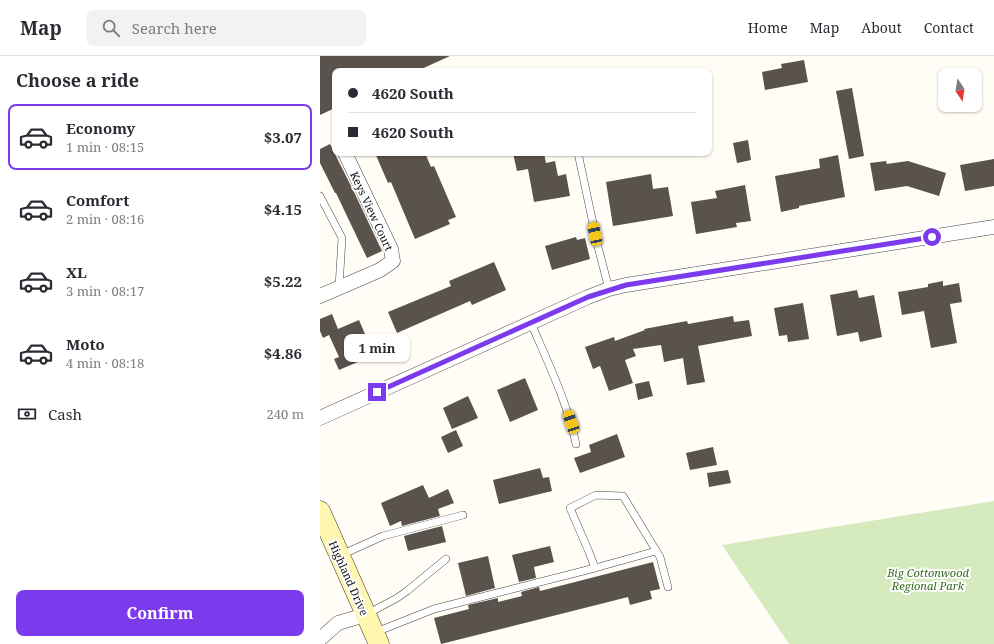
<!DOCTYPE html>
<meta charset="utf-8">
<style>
body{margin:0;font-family:"Noto Serif",serif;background:#f2f2f3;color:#2b2b33;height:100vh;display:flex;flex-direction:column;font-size:15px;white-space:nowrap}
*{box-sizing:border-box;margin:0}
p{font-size:13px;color:#7c7c81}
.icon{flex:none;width:22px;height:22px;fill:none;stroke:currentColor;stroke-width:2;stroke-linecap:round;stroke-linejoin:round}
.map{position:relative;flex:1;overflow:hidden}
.details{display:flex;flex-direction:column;background:#fff;width:320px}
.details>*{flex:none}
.top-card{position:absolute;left:12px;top:12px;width:380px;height:88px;border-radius:8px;box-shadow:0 1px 3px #0004;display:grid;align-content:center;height:88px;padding:0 16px;background:#fff}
.needle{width:26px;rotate:168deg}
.tools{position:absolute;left:618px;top:12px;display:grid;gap:8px}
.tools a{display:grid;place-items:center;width:44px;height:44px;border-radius:8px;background:#fff;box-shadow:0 1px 3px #0004;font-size:20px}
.end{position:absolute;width:18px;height:18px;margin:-9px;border:5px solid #7c3aed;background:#fff;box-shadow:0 0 0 2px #fff}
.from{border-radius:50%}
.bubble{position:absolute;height:28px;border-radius:8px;background:#fff;box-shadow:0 1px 3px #0004;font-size:13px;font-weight:700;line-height:28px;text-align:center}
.car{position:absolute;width:12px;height:24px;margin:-12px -6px;border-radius:5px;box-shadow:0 0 3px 1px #0007;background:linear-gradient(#f5c518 24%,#345 0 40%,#f5c518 0 76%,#345 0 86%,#f5c518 0)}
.top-card b{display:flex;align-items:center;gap:14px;height:38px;font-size:15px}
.top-card b+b{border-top:1px solid #e1e1e2}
.top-card i{width:10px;height:10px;background:#2b2b33}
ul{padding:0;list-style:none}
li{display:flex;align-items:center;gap:12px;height:66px;margin:0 8px 6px;padding:0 8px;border:2px solid transparent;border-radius:8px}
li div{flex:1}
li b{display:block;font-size:15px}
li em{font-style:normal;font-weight:700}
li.current{border-color:#7c3aed}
li>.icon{width:36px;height:36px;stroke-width:1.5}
h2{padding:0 16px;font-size:18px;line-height:48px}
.pay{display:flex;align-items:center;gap:10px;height:44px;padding:0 16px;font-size:15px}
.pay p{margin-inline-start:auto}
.primary-button{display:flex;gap:8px;margin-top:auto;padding:8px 16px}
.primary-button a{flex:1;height:46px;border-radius:8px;background:#7c3aed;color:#fff;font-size:16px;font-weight:700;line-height:46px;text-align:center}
header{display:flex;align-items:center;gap:24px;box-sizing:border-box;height:56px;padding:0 20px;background:#fff;border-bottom:1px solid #e1e1e2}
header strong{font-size:19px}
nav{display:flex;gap:22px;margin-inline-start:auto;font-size:14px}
.search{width:280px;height:36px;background:#f2f2f3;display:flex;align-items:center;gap:10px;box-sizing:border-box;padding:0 14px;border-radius:8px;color:#7c7c81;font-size:15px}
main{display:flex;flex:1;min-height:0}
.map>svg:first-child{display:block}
</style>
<header>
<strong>Map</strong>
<div class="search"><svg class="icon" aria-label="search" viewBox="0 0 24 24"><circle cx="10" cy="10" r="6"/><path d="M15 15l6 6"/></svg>Search here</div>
<nav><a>Home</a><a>Map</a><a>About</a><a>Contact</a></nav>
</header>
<main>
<section class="details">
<h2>Choose a ride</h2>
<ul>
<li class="current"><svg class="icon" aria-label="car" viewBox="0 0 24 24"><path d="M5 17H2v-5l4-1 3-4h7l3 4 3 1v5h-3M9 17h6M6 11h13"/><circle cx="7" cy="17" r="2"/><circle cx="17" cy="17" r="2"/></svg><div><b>Economy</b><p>1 min · 08:15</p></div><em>$3.07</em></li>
<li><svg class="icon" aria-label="car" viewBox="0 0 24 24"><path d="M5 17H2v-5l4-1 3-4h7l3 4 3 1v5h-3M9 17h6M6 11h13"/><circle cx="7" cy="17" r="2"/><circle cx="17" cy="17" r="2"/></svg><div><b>Comfort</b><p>2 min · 08:16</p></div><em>$4.15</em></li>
<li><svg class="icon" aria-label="car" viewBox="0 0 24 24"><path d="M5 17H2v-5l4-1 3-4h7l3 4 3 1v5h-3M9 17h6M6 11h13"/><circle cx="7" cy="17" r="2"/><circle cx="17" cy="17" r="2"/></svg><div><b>XL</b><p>3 min · 08:17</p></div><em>$5.22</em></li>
<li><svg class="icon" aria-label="car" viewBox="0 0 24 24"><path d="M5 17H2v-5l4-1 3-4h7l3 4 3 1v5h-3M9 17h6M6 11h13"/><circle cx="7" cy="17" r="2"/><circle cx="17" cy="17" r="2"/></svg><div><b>Moto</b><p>4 min · 08:18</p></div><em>$4.86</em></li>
</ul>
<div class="pay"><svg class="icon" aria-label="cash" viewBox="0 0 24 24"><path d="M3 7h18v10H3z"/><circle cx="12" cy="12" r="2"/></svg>Cash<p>240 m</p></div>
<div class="primary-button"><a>Confirm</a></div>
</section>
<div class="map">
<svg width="674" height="588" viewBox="0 0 674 588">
<rect width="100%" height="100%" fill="#fffdf5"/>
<path fill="#d5ebbd" d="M674,445v143h-205l-67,-99z"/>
<g fill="#5a524d">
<path d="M0,0h130l-33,15h-82v37l-15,7z"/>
<path d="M484,4l4,22 -43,8 -3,-18 20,-4 -1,-4z"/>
<path d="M532,32l12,68 -15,3 -13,-68z"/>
<path d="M428,84l3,20 -14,3 -4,-20z"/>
<path d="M10,88l24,48 28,59 -15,7 -31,-65h-1l-15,-30v-14z"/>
<path d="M55,97h50l6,14 3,-1 22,51 -8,3 2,4 -35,15 -24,-57 -3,1z"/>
<path d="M193,97h31l2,10 9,-2 3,15 8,-2 4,22 -36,6 -6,-33 -11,2z"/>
<path d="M518,99l7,42 -46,9v2l-18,4 -6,-36 45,-8 -1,-9z"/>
<path d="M674,103v27l-29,5 -5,-26z"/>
<path d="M566,105l1,3 21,-3 38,12 -7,23 -32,-10 -32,5 -5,-28z"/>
<path d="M331,118l2,15 15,-2 5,29 -60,10 -7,-44z"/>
<path d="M425,129l6,36 -15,2 1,4 -41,7 -5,-32 26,-4 -2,-7z"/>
<path d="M256,181l1,3 8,-2 5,21 -38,11 -7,-24z"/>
<path d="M174,206l12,28 -34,15 -2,-4 -73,32 -9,-21 63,-26 -2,-5z"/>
<path d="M623,225v5l16,-3 3,19 -12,2 7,39 -26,5 -7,-37 -22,4 -4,-23 30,-5v-3z"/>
<path d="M537,234l2,8 15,-3 8,42 -22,5 -2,-10 -21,4 -7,-41z"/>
<path d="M483,247l6,36 -21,3 -1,-7 -8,1 -5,-28z"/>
<path d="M12,258l6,15 21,-9 15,35 -35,15 -5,-11 5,-2 -10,-22 -6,3 -3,-7v-12z"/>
<path d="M413,260l1,6 15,-2 3,16 -54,10 7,36 -18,3 -4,-27 -19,4 -3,-17 -28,4 3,7 -11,4 8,23 -24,8 -9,-25 -7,3 -8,-22 29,-10 1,4 30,-11 -1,-1 43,-8 1,3z"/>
<path d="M205,322l13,32 -28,12 -13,-32z"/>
<path d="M329,325l4,15 -15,4 -3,-16z"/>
<path d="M148,340l10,22 -26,11 -9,-21z"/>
<path d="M136,374l7,16 -15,7 -7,-16z"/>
<path d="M297,378l8,23 -45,16 -6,-15 17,-6 -2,-7z"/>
<path d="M393,391l4,18 -27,5 -4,-17z"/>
<path d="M220,412l3,10 6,-1 3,14 -53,13 -6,-24z"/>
<path d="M408,414l3,13 -22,4 -2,-14z"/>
<path d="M103,429l6,13 19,-9 6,14 -16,6 2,7 -38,10 -1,-5 -11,5 -9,-23z"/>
<path d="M122,470l4,16 -38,9 -4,-15z"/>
<path d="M230,490l4,16 -20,5 2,11 -17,4 -7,-27z"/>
<path d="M168,500l7,32 -29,8 -8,-33z"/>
<path d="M333,506l7,27 -10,2 2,8 -22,6 -2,-8 -187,47 -7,-26 35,-9 -1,-4 30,-7v4l24,-6 -1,-4 18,-5 1,4z"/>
</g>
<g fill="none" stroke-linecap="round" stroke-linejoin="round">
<g stroke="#444" stroke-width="8">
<g id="service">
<path d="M258,97l20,94 11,42"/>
<path d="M0,140l22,42 -3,49"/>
<path d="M211,267c17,40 36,78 45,121"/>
<path d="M21,499l42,-19 80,-21"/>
<path d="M275,512l61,-17"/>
<path d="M47,558l30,-16 10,-7 39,-32"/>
<path d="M56,576l58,-23 161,-41 -6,-16 -19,-44 26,-13 27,1 37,61 8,30"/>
</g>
</g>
<g stroke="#444" stroke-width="15">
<g id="minor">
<path d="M0,240l60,-26 13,-9 -2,-12 -46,-96"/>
<path d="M0,362l268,-121 21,-8 17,-4 368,-58"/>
<path d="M0,583l18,-16 27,-8"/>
</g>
</g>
<g stroke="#333" stroke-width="21">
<path id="secondary" d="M0,455l59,133"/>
</g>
<use href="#service" stroke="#fff" stroke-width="7"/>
<use href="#minor" stroke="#fff" stroke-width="14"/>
<use href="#secondary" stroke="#fff6b0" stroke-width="20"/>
</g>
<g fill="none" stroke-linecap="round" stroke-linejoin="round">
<path stroke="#7c3aed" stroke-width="5" d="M57,336l211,-95 38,-12 306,-48"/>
</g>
<g text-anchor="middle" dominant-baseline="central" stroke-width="4" stroke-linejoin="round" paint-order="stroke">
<g font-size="11" fill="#111" stroke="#fff">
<text transform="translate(52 155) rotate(65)">Keys View Court</text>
<text transform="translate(29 522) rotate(66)">Highland Drive</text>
</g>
<g font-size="11" font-style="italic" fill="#2f6b1f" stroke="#fff">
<text x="608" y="516">Big Cottonwood<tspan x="608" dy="13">Regional Park</tspan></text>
</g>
</g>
</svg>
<div class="tools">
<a><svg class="needle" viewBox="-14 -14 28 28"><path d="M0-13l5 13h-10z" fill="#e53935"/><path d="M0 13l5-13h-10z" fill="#7c7c81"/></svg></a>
</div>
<i class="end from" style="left:612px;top:181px"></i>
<i class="end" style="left:57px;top:336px"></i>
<div class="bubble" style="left:24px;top:278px;width:66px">1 min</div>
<i class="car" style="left:275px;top:178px;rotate:348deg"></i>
<i class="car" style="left:251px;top:366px;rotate:341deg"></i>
<div class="top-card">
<b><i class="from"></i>4620 South</b>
<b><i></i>4620 South</b>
</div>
</div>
</main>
